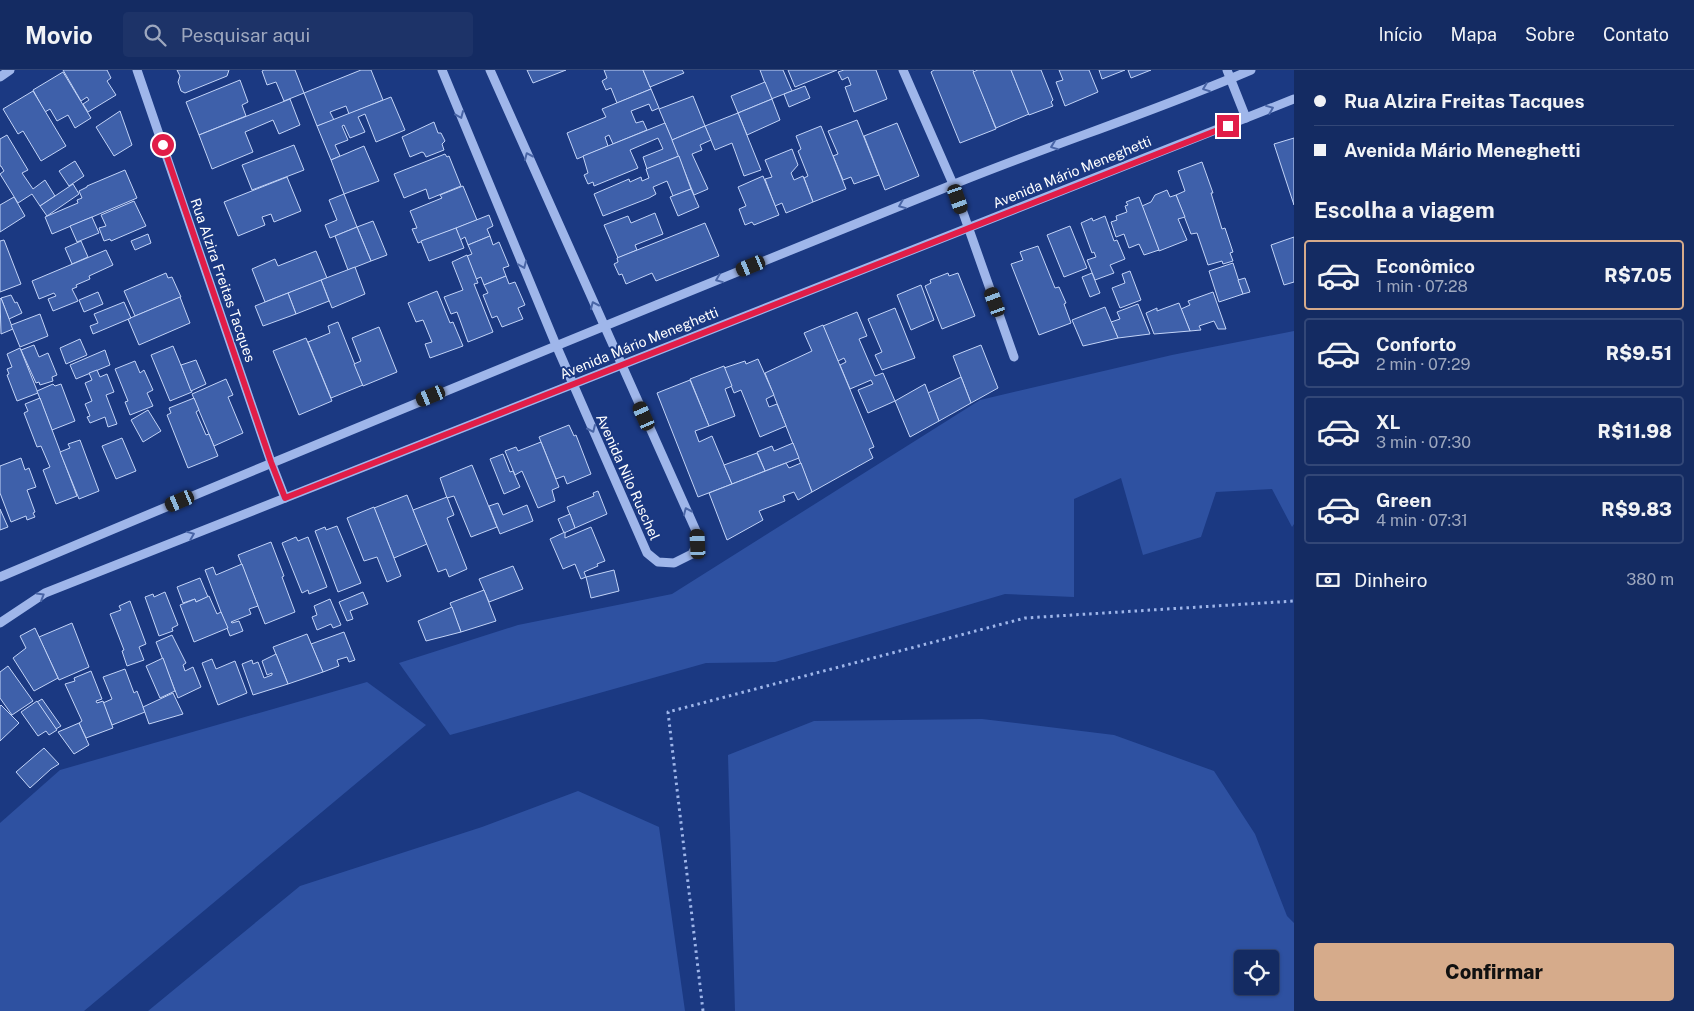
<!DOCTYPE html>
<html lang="pt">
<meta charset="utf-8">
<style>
body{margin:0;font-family:"Public Sans",sans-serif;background:#1d3368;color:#f1f3f6;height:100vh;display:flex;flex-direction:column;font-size:19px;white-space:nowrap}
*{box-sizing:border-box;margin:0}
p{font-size:16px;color:#9da7be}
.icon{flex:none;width:28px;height:28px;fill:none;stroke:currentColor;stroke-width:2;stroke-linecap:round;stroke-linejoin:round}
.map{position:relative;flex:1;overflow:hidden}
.sheet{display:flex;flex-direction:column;background:#142b62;width:400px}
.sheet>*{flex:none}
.top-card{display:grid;align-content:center;height:110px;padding:0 20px;background:#142b62}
.buttons{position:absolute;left:1234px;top:880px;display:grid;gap:10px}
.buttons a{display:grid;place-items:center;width:45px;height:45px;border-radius:5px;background:#142b62;box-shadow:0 1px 4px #0004,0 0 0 1px #334777;font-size:25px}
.end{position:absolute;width:22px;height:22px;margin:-11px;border:6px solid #e11d48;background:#fff;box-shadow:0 0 0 2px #fff}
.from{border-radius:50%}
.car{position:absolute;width:15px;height:30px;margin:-15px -8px;border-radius:6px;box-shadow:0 0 4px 1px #0007;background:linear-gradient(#222 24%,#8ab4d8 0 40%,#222 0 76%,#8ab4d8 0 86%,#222 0)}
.top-card b{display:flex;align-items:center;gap:18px;height:48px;font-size:19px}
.top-card b+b{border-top:1px solid #334777}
.top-card i{width:12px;height:12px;background:#f1f3f6}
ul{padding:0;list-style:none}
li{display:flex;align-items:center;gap:15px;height:70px;margin:0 10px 8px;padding:0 10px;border:2px solid #334777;border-radius:5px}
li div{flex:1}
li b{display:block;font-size:19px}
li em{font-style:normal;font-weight:800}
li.on{border-color:#d6ab8b}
li>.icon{width:45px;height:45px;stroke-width:1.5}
h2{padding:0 20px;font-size:22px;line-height:60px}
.pay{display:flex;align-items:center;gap:12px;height:55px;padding:0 20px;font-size:19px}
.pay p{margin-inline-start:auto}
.cta{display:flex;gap:10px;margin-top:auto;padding:10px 20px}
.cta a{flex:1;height:58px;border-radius:5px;background:#d6ab8b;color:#111;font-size:20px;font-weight:800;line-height:58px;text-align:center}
header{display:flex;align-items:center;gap:30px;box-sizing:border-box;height:70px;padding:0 25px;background:#142b62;border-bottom:1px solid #334777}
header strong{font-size:24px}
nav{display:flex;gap:28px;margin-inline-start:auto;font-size:18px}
.search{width:350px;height:45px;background:#1d3368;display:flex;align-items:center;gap:12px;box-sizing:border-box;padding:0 18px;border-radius:5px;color:#9da7be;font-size:19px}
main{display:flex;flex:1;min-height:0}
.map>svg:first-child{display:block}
</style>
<header>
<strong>Movio</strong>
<div class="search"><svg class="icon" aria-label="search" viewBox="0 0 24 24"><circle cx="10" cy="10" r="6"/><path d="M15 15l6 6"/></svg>Pesquisar aqui</div>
<nav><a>Início</a><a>Mapa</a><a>Sobre</a><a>Contato</a></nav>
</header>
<main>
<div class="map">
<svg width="1294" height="941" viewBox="0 0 1294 941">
<rect width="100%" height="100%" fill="#1b3982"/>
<g fill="#2e51a1" fill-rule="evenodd">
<path d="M1294,261v193l-2,3 -20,-38 -56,3 -15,45 -58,18 -22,-77 -47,21v98l-69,-3 -230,68 -69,1 -256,72 -51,-72 119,-38 154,-31 308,-194 192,-45z"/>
<path d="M367,612l59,43 -342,286h-84v-188l60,-53z"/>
<path d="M982,649l132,16 100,36 41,63 32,82 7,7v88h-559l-7,-256 86,-34zM1242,889h28v27h-28z"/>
<path d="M578,721l81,36 26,184h-537l152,-125 182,-59z"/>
</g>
<g fill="#3e60aa" stroke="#c3d4f8">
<path d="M63,0h44l4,8 -4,3 9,14 -28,17 -5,-8 6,-4 -2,-3 -6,4z"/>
<path d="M177,0h52l-2,6 -42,17 -4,-2 -3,-9 2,-6z"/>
<path d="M264,0h31l9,23 -20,8 -8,-19 -9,3 -5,-14z"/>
<path d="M361,0h10l12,30 -34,14 -3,-8 -16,6 4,8 -17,6 -13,-33z"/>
<path d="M527,0h39l-33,13z"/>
<path d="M604,0h39l8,19 -34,14 -6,-15 -5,2 -4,-9 5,-3z"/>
<path d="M643,0h39l2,3 -34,14z"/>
<path d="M760,0h23l9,21 -21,8z"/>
<path d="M788,0h49l-42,17z"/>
<path d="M844,0h32l11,29 -33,13 -9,-25 6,-2 -3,-8 -6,3 -4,-8z"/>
<path d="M934,0h39l23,59 -36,14 -29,-71z"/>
<path d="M978,0h33l18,44 -33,14 -23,-56z"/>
<path d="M1011,0h30l12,30 -2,2 2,4 -24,9z"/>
<path d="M1059,0h30l9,22 -33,14 -9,-24 7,-2z"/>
<path d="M1099,0h26l-23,9z"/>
<path d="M1128,0h23l-20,8z"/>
<path d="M63,2l28,46 -16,10 -7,-13 -11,6 -7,-12 -5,3 -12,-22z"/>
<path d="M240,10l8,22 -6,3 4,11 -47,19 -13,-33z"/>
<path d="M765,12l7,17 -34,14 -7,-17z"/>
<path d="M805,16l5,12 -21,9 -5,-13z"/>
<path d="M651,19l8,19 -7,3 -3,-7 -18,7 5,12 7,-2 4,9 -34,14 -4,-9 -4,2 3,9 -31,13 -10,-26 39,-16 -4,-8z"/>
<path d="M33,21l33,55 -25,15 -18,-30 -5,3 -15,-25z"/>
<path d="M693,26l12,30 -33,14 -13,-31z"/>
<path d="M391,27l14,33 -29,12 -11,-28 -7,3 7,15 -15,6 -6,-13 -2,1 6,14 -13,5 5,11 -9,4 -14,-34z"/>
<path d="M290,29l10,26 -21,9 -6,-14 -28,12 8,20 -41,17 -13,-34z"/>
<path d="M772,29l8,21 -33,15 -9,-22z"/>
<path d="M120,41l12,34 -18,11 -18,-29z"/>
<path d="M738,43l23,57 -17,6 -12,-33 -17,7 -10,-24z"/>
<path d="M857,50l22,55 -25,9 -3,-7 -8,3 -10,-24 5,-2 -10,-23z"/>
<path d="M434,52l4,11h3l4,8 -3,3 2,6 -18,7 -2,-4 -2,-1 -12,5 -8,-20z"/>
<path d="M665,53l14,33 -32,13 -4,-12 20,-8 -5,-11 -28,12 8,18 -44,18 -1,-4 -5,2 -4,-9 4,-2 -5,-17z"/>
<path d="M897,53l22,53 -34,14 -21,-54z"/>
<path d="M705,56l6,14 -11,5 2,5 -10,4 16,35 -14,6 -22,-55z"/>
<path d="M821,56l25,63 -33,13 -9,-24 4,-2 -10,-25 3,-2 -5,-13z"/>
<path d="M7,65l21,35 -6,3 11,16 12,-9 10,16 -15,10 -8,-12 -14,9 -18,-29 4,-3 -3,-5h-1v-27z"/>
<path d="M1294,68v67l-20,-61z"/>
<path d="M294,75l10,25 -52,20 -10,-25z"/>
<path d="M364,76l15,35 -35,13 -13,-34z"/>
<path d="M792,79l6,16 -7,8 3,7 9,-4 10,26 -27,11 -4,-10 -7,3 -10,-27 7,-2 -7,-17z"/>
<path d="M445,84l2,3 2,-1 12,30 -32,13 -3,-10 -22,9 -10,-24z"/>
<path d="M679,86l12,33 -18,7 -6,-15 -14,6 3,7 -7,4 -46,18 -9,-22 35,-15 1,3 11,-5 1,4 7,-3 -3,-9z"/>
<path d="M75,91l9,15 -15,10 -10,-15z"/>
<path d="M1202,92l11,31h-2l11,36 3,-1 8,24 -3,1 3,8 -10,3 -1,-3 -14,4 -11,-32 -6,1 -15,-39 9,-4 -7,-20z"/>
<path d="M125,100l12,28 -85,36 -7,-17 33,-14 -1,-3 5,-2 -3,-7 8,-4v-1z"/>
<path d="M763,106l16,39 -25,10 -2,-3 -7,3 -6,-16 7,-3 -8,-19z"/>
<path d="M287,107l14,34 -27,11 -3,-8 -9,3 3,8 -27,11 -14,-34z"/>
<path d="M73,114l6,10 -32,22 -7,-10z"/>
<path d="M463,116l14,34 -59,23 -6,-14 5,-1 -7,-17 32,-13 -2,-3z"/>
<path d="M691,119l8,18 -21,9 -8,-19z"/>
<path d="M1167,120l3,7 6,-2 9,22 -7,2 9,21 -28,11 -17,-45 9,-4 4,-7z"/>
<path d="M344,124l13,33 -27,11 -5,-13 12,-5 -8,-20z"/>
<path d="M14,127l11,19 -25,16v-27z"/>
<path d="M1139,127l20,53 -15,5 -5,-11 -10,4 -5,-14 -8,3 -5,-15 6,-2 -1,-4 11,-4 -2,-6 3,-1 -2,-3z"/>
<path d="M134,131l12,25 -35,15 -1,-2 -6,2 -5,-13 7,-2 -5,-11z"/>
<path d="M655,143l8,21 -28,11 2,5 -19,8 -14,-33 24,-9 3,7z"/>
<path d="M489,145l4,11 -6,3 3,7 -22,9 -3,-8 -5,3 -4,-12z"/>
<path d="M1105,146l9,25 3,-1 8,19 -15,6 4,8 -19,7 -8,-20 9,-3 -2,-5 -2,1 -11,-30 11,-5 1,3z"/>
<path d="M92,147l7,16 -22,9 -7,-16z"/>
<path d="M373,151l14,34 -16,6 -14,-34z"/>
<path d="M705,153l14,33 -63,25 -4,-8 -26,11 -4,-10 -3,1 -5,-11 4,-2 -1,-4z"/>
<path d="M1070,156l17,42 -23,9 -17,-42z"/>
<path d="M357,157l14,34 -23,9 -13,-34z"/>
<path d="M456,158l8,20 -35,13 -8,-20z"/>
<path d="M148,164l3,9 -16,7 -4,-9z"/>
<path d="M490,166l3,9 6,-3 10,24 -6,2 3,8 -22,9 -3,-8 -5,2 -9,-23 5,-2 -4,-9z"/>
<path d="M1294,167v45l-10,3 -13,-40z"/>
<path d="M4,170l17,44 -21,8v-51z"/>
<path d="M81,171l7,16 -16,7 -7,-16z"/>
<path d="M1038,176l17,42 4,-1 7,16 -2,1 7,19 -32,12 -28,-71 12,-4 -3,-8z"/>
<path d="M106,180l7,15 -24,11 1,3 -14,6 1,2 -5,2 6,12 -25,10 -5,-12 8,-3 -2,-3 -15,6 -7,-18z"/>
<path d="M316,181l11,27 -62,24 -13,-33 23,-10 3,7z"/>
<path d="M467,185l11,28 -4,1 19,48 -25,10 -11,-30 -6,2 -7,-17 19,-7 -11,-28z"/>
<path d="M1233,193l10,31 -24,8 -10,-31z"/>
<path d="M355,197l10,27 -33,14 -11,-28z"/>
<path d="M1130,201l11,29 -21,8 -8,-20 13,-5 -3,-9z"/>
<path d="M166,203l2,5 4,-1 9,20 -46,19 -11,-25z"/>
<path d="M948,203l1,3 9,-3 17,43 -33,13 -17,-43 6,-3 -1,-3z"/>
<path d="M1092,203l8,20 -10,4 -8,-20z"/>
<path d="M506,206l3,8 6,-2 10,23 -7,3 5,11 -21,8 -5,-11 -5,2 -9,-23 5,-2 -4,-8z"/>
<path d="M1245,208l5,14 -7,2 -5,-14z"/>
<path d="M321,210l8,21 -33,13 -8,-21z"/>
<path d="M921,215l13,35 -23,10 -14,-35z"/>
<path d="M437,221l13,32 3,-1 10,24 -33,12 -5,-14 7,-2 -9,-22 -7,2 -8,-19z"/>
<path d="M98,222l5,12 -19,8 -5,-12z"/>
<path d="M1213,222l13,37h-8l-4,-8 -15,5 2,4 -11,1 -9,-22 9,-4 -2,-4z"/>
<path d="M288,223l8,21 -33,12 -8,-20z"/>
<path d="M11,225l4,8 2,-1 5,11 -13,6 -8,-21z"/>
<path d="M180,227l10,26 -51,22 -11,-26z"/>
<path d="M1,228l12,31 -12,5 -1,-35z"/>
<path d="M124,232l7,16 -38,16 -3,-8 8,-3 -4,-9z"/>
<path d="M1179,233l11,28 -36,3 -8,-21 11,-5v3z"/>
<path d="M1138,234l12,30 -32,4 -7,-16 9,-3 -3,-7z"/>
<path d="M1105,237l13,31 -35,8 -11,-26z"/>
<path d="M895,238l20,50 -33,12 -7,-15 7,-3 -14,-33z"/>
<path d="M857,242l10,24 -8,3 16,37 8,-3 12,28 -27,12 -10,-23 15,-6 -2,-4 -21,9 -10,-24 6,-3 -2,-4 -6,3 -15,-35z"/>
<path d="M40,244l8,22 -28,11 -9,-22z"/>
<path d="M338,252l25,63 -32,13 -23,-56 22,-9 -2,-7z"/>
<path d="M823,255l51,122 -5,2 4,9 -61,34 -47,-119 47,-22 -8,-18z"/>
<path d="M379,257l18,45 -34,14 -9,-22 7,-3 -9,-23z"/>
<path d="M306,268l26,63 -33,14 -26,-64z"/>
<path d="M80,269l7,16 -21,9 -6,-16z"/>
<path d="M34,275l5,12 9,-4 9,22 -5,2 1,4 -13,4 -1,-3 -3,1 -15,-33z"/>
<path d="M981,275l17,43 -27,15 -18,-47z"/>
<path d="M173,276l19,46 -22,9 -19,-46z"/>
<path d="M20,278l18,45 -21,8 -10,-26 2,-1 -2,-5 5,-2 -5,-13z"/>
<path d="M105,280l5,15 -34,14 -6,-14z"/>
<path d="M758,289l16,36 -8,4 3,8 8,-3 9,22 -26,11 -19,-47 -7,3 -10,-25 21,-7 1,3z"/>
<path d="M196,290l10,24 -15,7 -10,-26z"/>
<path d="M135,291l5,12 4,-3 9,20 -6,3 6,13 -23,9 -5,-13 3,-1 -13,-32z"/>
<path d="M724,296l8,20 -7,3 10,27 -26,10 -19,-47z"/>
<path d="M97,300l3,7 7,-3 7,18 -8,3 11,29 -9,3 -3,-10 -15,6 -3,-6 3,-1 -5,-12 7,-3 -7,-18 7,-3 -3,-7z"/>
<path d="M961,307l10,26 -32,18 -11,-28z"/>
<path d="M226,309l7,16 -5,2 15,36 -29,13 -22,-52z"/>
<path d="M690,310l19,46 -14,5 4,11 13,-6 20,48 -34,13 -41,-104z"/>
<path d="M53,314l2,2 6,-2 14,37 -23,9 -15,-39z"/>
<path d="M925,314l14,37 -29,16 -15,-36z"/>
<path d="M40,328l37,98 -21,8 -13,-34 7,-3 -9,-21 -4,1 -13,-34 4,-2 -3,-7z"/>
<path d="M194,328l5,12 -3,2 10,23 3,-1 9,22 -30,12 -21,-53 4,-2 -2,-5z"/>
<path d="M148,340l13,21 -18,11 -12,-22z"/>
<path d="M569,355l5,11 2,-1 15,39 -24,10 -3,-8 -8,3 -17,-42z"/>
<path d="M122,368l14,33 -20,8 -14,-33z"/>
<path d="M80,370l19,51 -20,8 -19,-47 10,-4 -2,-4z"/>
<path d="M541,372l18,45 -7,3 3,11 -17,7 -16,-37 -7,4 -10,-24 11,-4 2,4z"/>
<path d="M793,373l6,15 -34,13 -8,-19 15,-6 2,5z"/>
<path d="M757,383l8,18 -33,13 -8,-19z"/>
<path d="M503,384l7,18 3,-1 7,16 -16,7 -14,-35z"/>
<path d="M21,388l4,12 4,-2 7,19 -9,3 8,22 -2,1 2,4 -8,3 -1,-4 -15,6 -11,-29v-27z"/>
<path d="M786,393l3,5 12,-5 11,29 -14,8 -4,-8 -11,4 2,5 -26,10 4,9 -36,20 -18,-47z"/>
<path d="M472,395l25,62 -26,10 -17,-41 -7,2 -7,-20z"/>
<path d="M598,421l9,23 -32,14 -8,-21 27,-11 -1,-3z"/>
<path d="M407,425l20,49 -33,14 -20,-50z"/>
<path d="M447,427l7,18 -7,3 20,51 -18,8 -3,-8 -8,3 -25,-62z"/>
<path d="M498,433l5,12 24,-10 6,16 -33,13 -11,-28z"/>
<path d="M374,437l27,69 -14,6 -10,-25 -13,4 -17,-43z"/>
<path d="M0,439l8,18 -8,3z"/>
<path d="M570,444l5,14 -11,5 -6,-14z"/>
<path d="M337,456l24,57 -23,9 -23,-61 10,-4 1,3z"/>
<path d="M591,457l14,34 -8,3 1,2 -14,6 2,5 -5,2 -6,-15 -12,5 -13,-30 15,-7v6z"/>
<path d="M296,467l2,4 10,-4 19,50 -18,7 -1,-4 -6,3 -20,-50z"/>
<path d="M271,472l13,34 -2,1 13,35 -30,12 -27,-69z"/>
<path d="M242,494l16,42 -9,3 2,5 -20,8 1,1 7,-2 4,10 -13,5 -25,-66 8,-3 3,8z"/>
<path d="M513,496l10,23 -34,13 -10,-23z"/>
<path d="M614,500l5,21 -28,7 -5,-21z"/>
<path d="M200,508l8,19 -12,5 -1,-3 -12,4 -6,-16z"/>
<path d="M484,520l12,31 -35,11 -11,-29z"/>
<path d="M165,522l13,33 -6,3 1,3 -14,5 -14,-39 8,-3 1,3z"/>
<path d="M363,522l5,12 -18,7 3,8 -6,2 -8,-19z"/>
<path d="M209,526l8,18 4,-2 7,16 -34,14 -14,-37 15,-6 1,3z"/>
<path d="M330,529l11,26 -8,3 -2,-4 -14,6 -5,-13 5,-2 -3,-9z"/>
<path d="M130,531l16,43 -7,3 5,13 -17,6 -5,-15 2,-1 -14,-36 11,-4 -2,-4z"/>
<path d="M452,537l9,25 -35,9 -8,-20z"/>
<path d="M72,553l17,44 -30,13 -20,-43z"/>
<path d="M35,558l23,50 -24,13 -21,-33 13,-10 -6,-12z"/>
<path d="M344,562l11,28 -6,2 -2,-5 -10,3 2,6 -16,6 -12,-28z"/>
<path d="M307,564l16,38 -35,12 -15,-37z"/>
<path d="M172,565l14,28 -3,2 2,6 8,-4 8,20 -23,11 -22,-56z"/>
<path d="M276,584l12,30 -35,11 -11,-31 10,-4 1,4 5,-2 6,16 8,-3v-2l-5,2 -5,-14z"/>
<path d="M163,588l12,33 -15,7 -14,-32z"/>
<path d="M212,589l4,10 19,-8 12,32 -29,12 -16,-42z"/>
<path d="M8,596l25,35 -21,14 -12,-17v-26z"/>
<path d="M125,599l9,24 3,-2 8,21 -33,13 -9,-22 9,-4 -9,-22z"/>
<path d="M91,601l11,28 -6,2 1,2 6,-2 10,27 -27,10 -7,-15 3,-2 -17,-37 10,-3 -1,-3z"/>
<path d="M173,623l10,21 -34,10 -6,-17z"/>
<path d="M42,629l19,27 -5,3 -19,-27z"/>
<path d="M37,631l20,29 -8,5 -3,-4 -8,5 -17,-24z"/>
<path d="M1,635l18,18 -19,18v-35z"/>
<path d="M79,653l10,22 -15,9 -16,-22z"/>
<path d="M44,678l15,16 -8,5 -21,19 -14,-16z"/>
</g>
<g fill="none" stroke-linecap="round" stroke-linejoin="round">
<path stroke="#9fb6ea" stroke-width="3" stroke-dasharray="2.5 4" stroke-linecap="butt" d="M703,941l-35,-299 357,-94 269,-17"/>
<g stroke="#9fb6ea" stroke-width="9">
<path d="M137,0l134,392 14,36"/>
<path d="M442,0l114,275 91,208 11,9 16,1 18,-9 5,-10v-11l-207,-463"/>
<path d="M903,0l50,114 61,173"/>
<path d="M1227,0l19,48"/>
<path d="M0,7l10,-7"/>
<path d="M0,507c314,-133 630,-262 947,-390 100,-41 204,-74 304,-117"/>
<path d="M0,553l45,-30 1249,-494"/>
</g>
</g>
<defs><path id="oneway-chevron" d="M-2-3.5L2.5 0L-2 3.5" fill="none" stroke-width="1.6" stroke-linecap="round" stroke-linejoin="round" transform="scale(1.25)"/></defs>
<g stroke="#4965a6">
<use href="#oneway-chevron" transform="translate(1206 18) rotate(159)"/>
<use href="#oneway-chevron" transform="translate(1270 39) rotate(-22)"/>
<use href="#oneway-chevron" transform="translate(460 45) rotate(67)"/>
<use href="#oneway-chevron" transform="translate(1054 76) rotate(159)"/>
<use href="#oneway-chevron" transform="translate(528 86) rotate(-114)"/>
<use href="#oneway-chevron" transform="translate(902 135) rotate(158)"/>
<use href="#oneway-chevron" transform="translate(523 195) rotate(67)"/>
<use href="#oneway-chevron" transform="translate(719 209) rotate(158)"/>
<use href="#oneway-chevron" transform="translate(594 235) rotate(-114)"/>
<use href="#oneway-chevron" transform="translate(592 359) rotate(66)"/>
<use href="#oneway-chevron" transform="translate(687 441) rotate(-114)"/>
<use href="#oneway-chevron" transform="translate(191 465) rotate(-22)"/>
<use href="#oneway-chevron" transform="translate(41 526) rotate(-31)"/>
</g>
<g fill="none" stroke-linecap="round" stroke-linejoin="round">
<path stroke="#e11d48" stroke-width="6" d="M163,75l108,317 14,36 943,-372"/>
</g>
<g text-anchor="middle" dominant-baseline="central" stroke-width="4" stroke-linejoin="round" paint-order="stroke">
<g font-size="14" fill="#fff" stroke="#1b3982">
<text transform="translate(1072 102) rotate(-22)">Avenida Mário Meneghetti</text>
<text transform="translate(223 210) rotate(71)">Rua Alzira Freitas Tacques</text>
<text transform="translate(639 273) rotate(-22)">Avenida Mário Meneghetti</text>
<text transform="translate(628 407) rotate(66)">Avenida Nilo Ruschel</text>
</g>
</g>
</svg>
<div class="buttons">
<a><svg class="icon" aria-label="locate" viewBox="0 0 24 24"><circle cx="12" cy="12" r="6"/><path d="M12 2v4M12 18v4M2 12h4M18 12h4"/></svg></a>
</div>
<i class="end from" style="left:163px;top:75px"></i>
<i class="end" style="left:1228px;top:56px"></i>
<i class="car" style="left:958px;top:129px;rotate:161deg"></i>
<i class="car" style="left:751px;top:196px;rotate:248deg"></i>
<i class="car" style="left:995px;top:232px;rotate:340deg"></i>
<i class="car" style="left:431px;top:326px;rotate:248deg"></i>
<i class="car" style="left:644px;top:346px;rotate:336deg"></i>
<i class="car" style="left:180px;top:431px;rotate:247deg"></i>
<i class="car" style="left:698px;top:474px;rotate:357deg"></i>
</div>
<section class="sheet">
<div class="top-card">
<b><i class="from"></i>Rua Alzira Freitas Tacques</b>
<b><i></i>Avenida Mário Meneghetti</b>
</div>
<h2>Escolha a viagem</h2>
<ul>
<li class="on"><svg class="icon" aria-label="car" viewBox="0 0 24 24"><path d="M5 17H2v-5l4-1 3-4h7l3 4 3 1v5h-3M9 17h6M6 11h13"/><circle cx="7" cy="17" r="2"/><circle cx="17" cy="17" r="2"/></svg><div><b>Econômico</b><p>1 min · 07:28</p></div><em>R$7.05</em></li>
<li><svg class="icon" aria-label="car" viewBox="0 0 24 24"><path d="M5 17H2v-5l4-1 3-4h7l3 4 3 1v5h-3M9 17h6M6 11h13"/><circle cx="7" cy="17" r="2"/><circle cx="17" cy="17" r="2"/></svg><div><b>Conforto</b><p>2 min · 07:29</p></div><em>R$9.51</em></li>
<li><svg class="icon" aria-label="car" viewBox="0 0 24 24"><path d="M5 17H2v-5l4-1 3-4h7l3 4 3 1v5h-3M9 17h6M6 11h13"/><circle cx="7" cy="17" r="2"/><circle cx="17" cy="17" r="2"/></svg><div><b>XL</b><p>3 min · 07:30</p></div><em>R$11.98</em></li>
<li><svg class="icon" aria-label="car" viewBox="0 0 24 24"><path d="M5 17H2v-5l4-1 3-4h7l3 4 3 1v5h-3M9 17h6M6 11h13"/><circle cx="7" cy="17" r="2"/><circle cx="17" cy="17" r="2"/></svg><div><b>Green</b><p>4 min · 07:31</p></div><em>R$9.83</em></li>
</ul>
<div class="pay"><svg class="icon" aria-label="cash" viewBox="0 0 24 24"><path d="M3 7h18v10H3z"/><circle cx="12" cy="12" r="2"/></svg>Dinheiro<p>380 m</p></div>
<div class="cta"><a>Confirmar</a></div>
</section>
</main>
